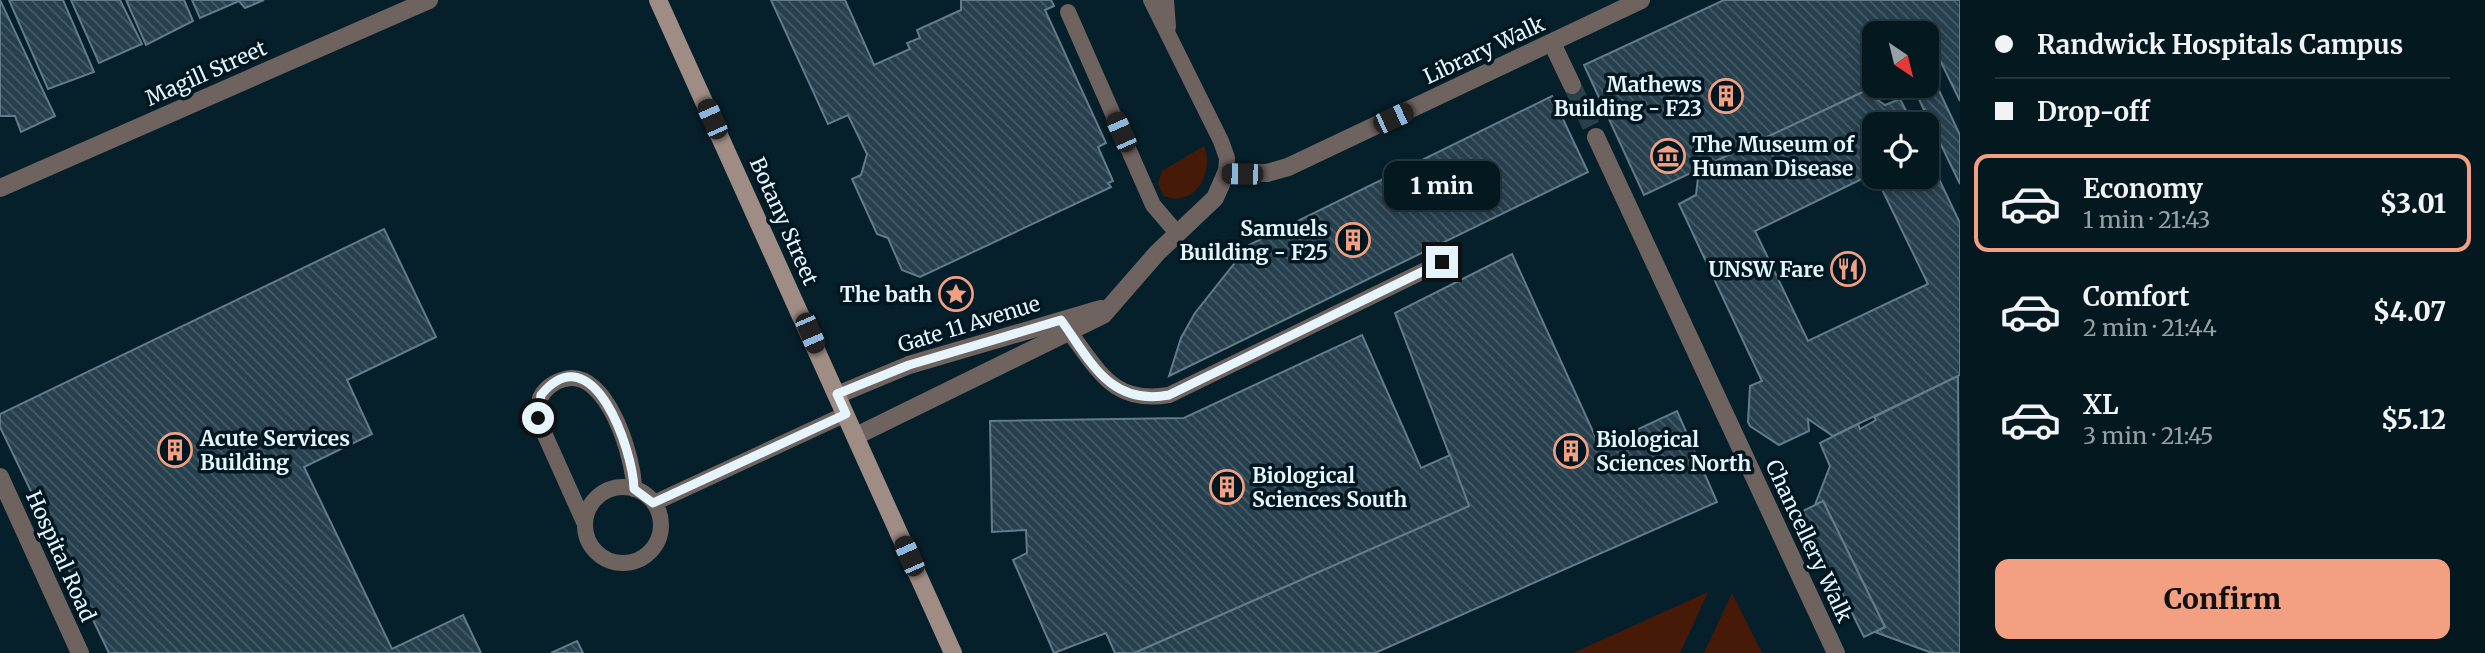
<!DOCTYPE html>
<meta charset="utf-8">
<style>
body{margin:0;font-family:Merriweather,serif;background:#0d2129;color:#f1f3f6;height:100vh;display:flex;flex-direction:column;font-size:26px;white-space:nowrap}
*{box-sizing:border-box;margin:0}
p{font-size:23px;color:#97a0a5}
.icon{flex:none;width:38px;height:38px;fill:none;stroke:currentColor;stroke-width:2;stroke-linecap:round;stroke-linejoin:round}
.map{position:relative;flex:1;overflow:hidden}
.sheet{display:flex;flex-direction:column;background:#041820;width:525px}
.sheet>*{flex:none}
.guide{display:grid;align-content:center;height:154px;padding:0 35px;background:#041820}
.needle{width:46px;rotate:145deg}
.controls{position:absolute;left:1862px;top:21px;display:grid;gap:14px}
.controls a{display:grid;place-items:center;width:77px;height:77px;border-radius:14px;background:#041820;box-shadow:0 4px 10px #0003,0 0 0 2px #25373e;font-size:35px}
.end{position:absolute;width:32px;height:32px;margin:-16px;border:9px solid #e6f5fd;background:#111;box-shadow:0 0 0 4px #111}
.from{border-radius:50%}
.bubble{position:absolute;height:49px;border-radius:14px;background:#041820;box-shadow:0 4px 10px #0003,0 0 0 2px #25373e;font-size:23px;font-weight:800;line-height:49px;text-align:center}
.car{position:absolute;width:21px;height:42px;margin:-21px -10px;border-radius:9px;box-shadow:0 0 5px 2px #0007;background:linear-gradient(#222 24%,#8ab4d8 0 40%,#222 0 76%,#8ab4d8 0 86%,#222 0)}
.guide b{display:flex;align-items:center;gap:24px;height:66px;font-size:26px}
.guide b+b{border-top:2px solid #25373e}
.guide i{width:18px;height:18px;background:#f1f3f6}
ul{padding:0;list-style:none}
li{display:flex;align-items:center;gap:21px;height:98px;margin:0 14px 10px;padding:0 21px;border:4px solid transparent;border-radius:14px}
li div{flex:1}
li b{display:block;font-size:26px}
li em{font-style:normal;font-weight:800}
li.current{border-color:#f39f82}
li>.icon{width:63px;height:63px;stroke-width:1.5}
.primary-button{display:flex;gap:14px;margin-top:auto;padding:14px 35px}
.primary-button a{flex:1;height:80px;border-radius:14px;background:#f39f82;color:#111;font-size:28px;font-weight:800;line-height:80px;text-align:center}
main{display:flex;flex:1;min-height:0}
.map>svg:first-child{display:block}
</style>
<main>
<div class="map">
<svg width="1960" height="653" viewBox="0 0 1960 653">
<defs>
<pattern id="building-back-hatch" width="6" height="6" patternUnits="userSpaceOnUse" patternTransform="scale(1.75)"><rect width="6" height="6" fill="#27404d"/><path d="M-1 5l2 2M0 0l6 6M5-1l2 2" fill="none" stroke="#465c68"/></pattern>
</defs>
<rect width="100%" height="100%" fill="#06202b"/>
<g fill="#471907">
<path d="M1204,146c11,25 -9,63 -40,50l-6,-12 4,-13z"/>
<path d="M1708,592l-28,61h-107z"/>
<path d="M1732,593l30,60h-58z"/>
</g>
<g fill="url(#building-back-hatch)" stroke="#617c8a" stroke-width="2">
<path d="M0,0l55,116 -34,16 -6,-16h-15z"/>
<path d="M9,0h54l31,72 -46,17z"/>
<path d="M71,0h49l22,44 -43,19z"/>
<path d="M126,0h58l9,21 -47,24z"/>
<path d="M192,0h72l-19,8 -6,-7 -39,17z"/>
<path d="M771,0h74l29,65 36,-16 -3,-6 13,-5 -3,-8 44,-20v-10h90l3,6 -9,4 61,133 -8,4 15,34 -5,2 3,4 -191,90 -18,-7 -14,-32 -11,-4 -25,-55 9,-4 6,-21 -19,-39 -20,9z"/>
<path d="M1724,0h236v101l-22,-45 -11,5v-28h-53l2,53 -232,109 -60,-130z"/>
<path d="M1934,80l26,55v49l-46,-95z"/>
<path d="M1865,91l20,14 15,-6 13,25h-39v49l-119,58 53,110 120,-57 -52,-107h51v-23l33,69v152l-127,61 -25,-17 1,12 -30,14 -29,-19 -2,-4 2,-36 12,-5 -83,-177 17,-9 3,-26z"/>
<path d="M1552,96l36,76 -419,204 12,-38 14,-25 54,-68z"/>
<path d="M384,229l52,108 -89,43 25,54 -68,33 88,182 71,-34 18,38h-372l-109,-226v-13z"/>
<path d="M1512,254l88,193 77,-36 40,91 -342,151h-241l335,-147 -74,-193z"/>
<path d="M1362,335l59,133 29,-13 19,51 -335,147h-19l-9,-20 -52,20 -41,-93 14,-7 -1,-23 -34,2 -2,-111 194,-3z"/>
<path d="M1958,376l2,277h-28l-57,-21 10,-5 -62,-126 -8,4 15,-39 -10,-23 38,-19 2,5 16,-9 -2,-3z"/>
<path d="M1823,501l62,126 -21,10 -63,-125z"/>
<path d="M577,641l6,12h-32z"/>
</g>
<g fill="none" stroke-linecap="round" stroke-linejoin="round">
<path stroke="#28404a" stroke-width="18" stroke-dasharray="18 9" stroke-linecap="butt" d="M1572,85l24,52"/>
<g stroke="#6f635f" stroke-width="16">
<path d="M1151,0l70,141 6,17 -1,15"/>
<path d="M1166,0l2,27"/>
<path d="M1068,12l85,193 24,28"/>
<path d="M1070,333c30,39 43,71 99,62l273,-133"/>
<circle cx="623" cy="525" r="38"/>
<path d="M654,503l192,-89"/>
<path d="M584,522l-44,-98v-26c5,-10 15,-17 25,-19 42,-11 69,79 69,110"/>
</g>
<g stroke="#6f635f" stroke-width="18">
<path d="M1552,43l20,42"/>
<path d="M1596,137l240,516"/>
<path d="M0,188l429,-188"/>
<path d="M837,395l72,-30 192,-56"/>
<path d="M856,436l247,-121 54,-62 58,-55 11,-25h41l21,-6 353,-167"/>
<path d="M0,477l80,176"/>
</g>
<path stroke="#9f8c85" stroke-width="18" d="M658,0l295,653"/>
</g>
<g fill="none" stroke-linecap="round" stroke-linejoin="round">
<path stroke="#e6f5fd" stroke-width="9" d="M538,418l3,-23c52,-63 92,55 93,94l19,14 193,-89 -9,-20 72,-29 152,-45c30,42 49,86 108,75l273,-133"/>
</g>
<defs>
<g id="building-ring" transform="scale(1.75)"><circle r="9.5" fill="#001621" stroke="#f39f82" stroke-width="1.5"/><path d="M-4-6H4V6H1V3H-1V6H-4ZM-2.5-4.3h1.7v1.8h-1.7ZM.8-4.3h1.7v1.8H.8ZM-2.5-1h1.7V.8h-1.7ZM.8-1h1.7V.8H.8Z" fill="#f39f82"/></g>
<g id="museum-ring" transform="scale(1.75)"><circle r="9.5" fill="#001621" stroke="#f39f82" stroke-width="1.5"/><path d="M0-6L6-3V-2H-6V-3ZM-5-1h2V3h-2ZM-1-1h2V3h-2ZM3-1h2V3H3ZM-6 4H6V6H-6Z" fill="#f39f82"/></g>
<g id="restaurant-ring" transform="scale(1.75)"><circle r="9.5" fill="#001621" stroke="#f39f82" stroke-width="1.5"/><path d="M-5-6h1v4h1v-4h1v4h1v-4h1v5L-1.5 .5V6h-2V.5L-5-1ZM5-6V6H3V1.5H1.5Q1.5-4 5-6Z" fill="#f39f82"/></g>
<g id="sight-ring" transform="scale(1.75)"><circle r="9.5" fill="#001621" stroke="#f39f82" stroke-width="1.5"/><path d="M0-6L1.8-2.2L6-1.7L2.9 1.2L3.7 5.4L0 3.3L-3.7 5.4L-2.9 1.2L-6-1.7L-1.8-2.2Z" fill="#f39f82"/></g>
</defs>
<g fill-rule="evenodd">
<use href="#building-ring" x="1726" y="96"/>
<use href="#museum-ring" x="1668" y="156"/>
<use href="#building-ring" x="1353" y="240"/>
<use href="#restaurant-ring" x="1848" y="269"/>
<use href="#sight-ring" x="956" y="294"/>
<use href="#building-ring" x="175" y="450"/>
<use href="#building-ring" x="1571" y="451"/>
<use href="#building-ring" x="1227" y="487"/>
</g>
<g text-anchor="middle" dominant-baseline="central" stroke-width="7" stroke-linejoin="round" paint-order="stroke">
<g font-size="21" fill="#e6f5fd" stroke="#001621">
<text transform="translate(1484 50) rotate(-25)">Library Walk</text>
<text transform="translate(206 73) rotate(-24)">Magill Street</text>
<text transform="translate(784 221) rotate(66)">Botany Street</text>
<text transform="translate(969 324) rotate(-17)">Gate 11 Avenue</text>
<text transform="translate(1809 541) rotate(65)">Chancellery Walk</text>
<text transform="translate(61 556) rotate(66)">Hospital Road</text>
</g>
<g font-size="21" font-weight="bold" fill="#e6f5fd" stroke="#001621" text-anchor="end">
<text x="1702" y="84">Mathews<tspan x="1702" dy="24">Building - F23</tspan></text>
<text x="1692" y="144" text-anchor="start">The Museum of<tspan x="1692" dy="24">Human Disease</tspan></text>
<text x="1328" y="228">Samuels<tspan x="1328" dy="24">Building - F25</tspan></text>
<text x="1824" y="269">UNSW Fare</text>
<text x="932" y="294">The bath</text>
<text x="200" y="438" text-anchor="start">Acute Services<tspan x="200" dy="24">Building</tspan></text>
<text x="1596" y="439" text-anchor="start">Biological<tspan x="1596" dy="24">Sciences North</tspan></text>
<text x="1252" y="475" text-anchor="start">Biological<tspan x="1252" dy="24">Sciences South</tspan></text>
</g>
</g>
</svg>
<div class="controls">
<a><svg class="needle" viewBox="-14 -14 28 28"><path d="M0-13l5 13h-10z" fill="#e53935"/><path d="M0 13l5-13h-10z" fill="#97a0a5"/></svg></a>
<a><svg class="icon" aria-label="locate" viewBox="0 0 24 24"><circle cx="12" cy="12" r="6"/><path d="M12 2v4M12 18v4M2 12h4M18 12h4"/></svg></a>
</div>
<i class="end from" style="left:538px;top:418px"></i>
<i class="end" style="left:1442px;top:262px"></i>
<div class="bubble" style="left:1384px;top:161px;width:116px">1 min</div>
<i class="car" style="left:1393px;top:118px;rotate:65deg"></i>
<i class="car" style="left:712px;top:119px;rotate:336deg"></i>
<i class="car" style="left:1121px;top:132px;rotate:336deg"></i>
<i class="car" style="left:1242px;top:174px;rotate:271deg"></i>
<i class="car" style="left:810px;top:333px;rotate:157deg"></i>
<i class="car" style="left:909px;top:556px;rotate:336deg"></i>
</div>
<section class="sheet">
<div class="guide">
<b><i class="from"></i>Randwick Hospitals Campus</b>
<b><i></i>Drop-off</b>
</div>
<ul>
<li class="current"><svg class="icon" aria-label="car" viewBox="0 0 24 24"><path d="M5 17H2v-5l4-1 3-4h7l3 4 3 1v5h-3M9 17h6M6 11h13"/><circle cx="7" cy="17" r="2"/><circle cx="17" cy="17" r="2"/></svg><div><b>Economy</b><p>1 min · 21:43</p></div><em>$3.01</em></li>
<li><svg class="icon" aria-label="car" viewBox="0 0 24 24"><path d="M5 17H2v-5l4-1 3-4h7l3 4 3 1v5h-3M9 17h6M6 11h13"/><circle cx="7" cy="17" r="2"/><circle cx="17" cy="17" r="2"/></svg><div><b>Comfort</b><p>2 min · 21:44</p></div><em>$4.07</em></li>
<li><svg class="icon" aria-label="car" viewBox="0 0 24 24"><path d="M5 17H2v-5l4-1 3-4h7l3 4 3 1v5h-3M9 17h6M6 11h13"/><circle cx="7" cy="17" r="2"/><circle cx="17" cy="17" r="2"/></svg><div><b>XL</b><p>3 min · 21:45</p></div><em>$5.12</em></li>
</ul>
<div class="primary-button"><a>Confirm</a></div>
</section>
</main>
